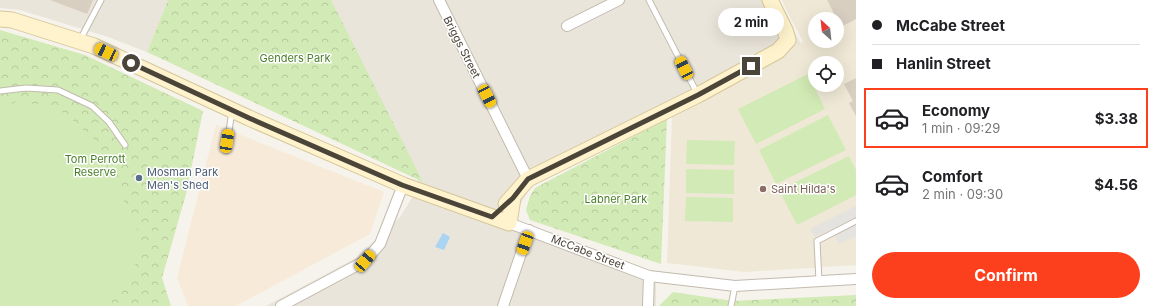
<!DOCTYPE html>
<meta charset="utf-8">
<style>
body{margin:0;font-family:Inter,sans-serif;background:#f2f2f2;color:#202124;height:100vh;display:flex;flex-direction:column;font-size:15px;white-space:nowrap}
*{box-sizing:border-box;margin:0}
p{font-size:13px;color:#757577}
.icon{flex:none;width:22px;height:22px;fill:none;stroke:currentColor;stroke-width:2;stroke-linecap:round;stroke-linejoin:round}
.map{position:relative;flex:1;overflow:hidden}
.drawer{display:flex;flex-direction:column;background:#fff;width:300px}
.drawer>*{flex:none}
.guide{display:grid;align-content:center;height:88px;padding:0 16px;background:#fff}
.needle{width:26px;rotate:333deg}
.tools{position:absolute;left:808px;top:12px;display:grid;gap:8px}
.tools a{display:grid;place-items:center;width:36px;height:36px;border-radius:50%;background:#fff;box-shadow:0 4px 16px #0002;font-size:20px}
.end{position:absolute;width:18px;height:18px;margin:-9px;border:5px solid #4b4439;background:#fff;box-shadow:0 0 0 2px #fff}
.from{border-radius:50%}
.bubble{position:absolute;height:28px;border-radius:14px;background:#fff;box-shadow:0 4px 16px #0002;font-size:13px;font-weight:700;line-height:28px;text-align:center}
.car{position:absolute;width:12px;height:24px;margin:-12px -6px;border-radius:5px;box-shadow:0 0 3px 1px #0007;background:linear-gradient(#f5c518 24%,#345 0 40%,#f5c518 0 76%,#345 0 86%,#f5c518 0)}
.guide b{display:flex;align-items:center;gap:14px;height:38px;font-size:15px}
.guide b+b{border-top:1px solid #e0e0e0}
.guide i{width:10px;height:10px;background:#202124}
ul{padding:0;list-style:none}
li{display:flex;align-items:center;gap:12px;height:60px;margin:0 8px 6px;padding:0 8px;border:2px solid transparent;border-radius:0px}
li div{flex:1}
li b{display:block;font-size:15px}
li em{font-style:normal;font-weight:700}
li.current{border-color:#fc3f1d}
li>.icon{width:36px;height:36px;stroke-width:1.5}
.primary-button{display:flex;gap:8px;margin-top:auto;padding:8px 16px}
.primary-button a{flex:1;height:46px;border-radius:24px;background:#fc3f1d;color:#fff;font-size:16px;font-weight:700;line-height:46px;text-align:center}
main{display:flex;flex:1;min-height:0}
.map>svg:first-child{display:block}
</style>
<main>
<div class="map">
<svg width="856" height="306" viewBox="0 0 856 306">
<defs>
<pattern id="forest-crowns" width="20" height="18" patternUnits="userSpaceOnUse"><rect width="20" height="18" fill="#d2eab5"/><path d="M2 6a3 3 0 1 1 6 0M12 15a3 3 0 1 1 6 0" fill="none" stroke="#b6ca9c"/></pattern>
</defs>
<rect width="100%" height="100%" fill="#f6f3ec"/>
<g fill="#eae5da">
<path d="M0,0h168l-21,52 -39,-15 -88,-27 -20,-2z"/>
<path d="M328,0h449l25,46 -269,137 -21,35 134,52 10,14v22h-390l90,-48 44,-41 20,-32z"/>
</g>
<path fill="#f7ead8" d="M216,125l168,67 -14,42 -134,72h-48l-11,-28z"/>
<path fill="#efe8d6" fill-rule="evenodd" d="M782,0h74v265l-111,7 -78,-9 5,-148 131,-73zM815,19h22v22h-22zM815,63h22v22h-22z"/>
<g fill="url(#forest-crowns)">
<path d="M168,0h163l92,182 -276,-130z"/>
<path d="M0,30l85,25 118,56 -17,83 -24,84 9,28h-171z"/>
<path d="M667,119l-6,145 -131,-44 -4,-10 4,-14 5,-8z"/>
<path d="M673,292l60,9 123,-6v11h-197z"/>
</g>
<g fill="#d2eab5">
<path d="M808,74l17,35 -69,35 -18,-35z"/>
<path d="M15,102l30,3 21,9 28,25 47,98 -4,24 -15,28 -25,17h-97v-194z"/>
<path d="M828,115l18,35 -70,34 -17,-34z"/>
<path d="M687,140l48,1 -1,24 -48,-1z"/>
<path d="M849,156l7,14v25l-59,30 -18,-35z"/>
<path d="M686,169l48,1v24l-48,-1z"/>
<path d="M686,197l47,1v24l-48,-1z"/>
</g>
<path fill="#e5e3e0" d="M856,206v30l-17,8 -8,-15 -16,8 -5,-8z"/>
<path fill="#a9d4f2" d="M443,233l7,4 -6,13 -9,-3z"/>
<g fill="#d8cfc1">
<path d="M50,0h43l-6,14z"/>
<path d="M827,0h29v19l-15,8z"/>
<path d="M832,13l2,6h-13z"/>
<path d="M815,22v9l-4,-7z"/>
<path d="M837,24l5,10 -5,2z"/>
<path d="M856,78v38l-7,-13 4,-2 -9,-17z"/>
</g>
<g fill="none" stroke-linecap="round" stroke-linejoin="round">
<g stroke="#c2bbae" stroke-width="7">
<g id="lane">
<path d="M649,0l48,93"/>
<path d="M80,40l21,-40"/>
<path d="M0,91l26,-3 32,2 34,16 17,16 16,23"/>
<path d="M226,151l6,-40"/>
<path d="M819,281l-2,-40 39,-20"/>
<path d="M731,306l4,-20"/>
</g>
</g>
<g stroke="#c2bbae" stroke-width="12">
<g id="street">
<path d="M439,0l89,179"/>
<path d="M567,26l52,-26"/>
<path d="M509,223l140,53 86,10 121,-7"/>
<path d="M281,306l84,-45 15,-17 23,-59"/>
<path d="M503,306l26,-76"/>
<path d="M648,306l1,-30"/>
</g>
</g>
<g stroke="#d6c79b" stroke-width="17">
<g id="secondary">
<path d="M0,19l12,1 82,26 155,72 154,67 106,38 4,-25"/>
<path d="M506,204l22,-25 170,-84 80,-44 10,-11 -3,-10 -15,-30"/>
</g>
</g>
<use href="#lane" stroke="#fff" stroke-width="5"/>
<use href="#street" stroke="#fff" stroke-width="10"/>
<use href="#secondary" stroke="#fff3cd" stroke-width="15"/>
</g>
<g fill="none" stroke-linecap="round" stroke-linejoin="round">
<path stroke="#4b4439" stroke-width="5" d="M131,63l118,55 153,67 90,32 21,-19 15,-19 170,-84 53,-29"/>
</g>
<circle fill="#5c6f8a" stroke="#fff" stroke-width="1.5" cx="139" cy="178" r="4"/>
<circle fill="#8d6e63" stroke="#fff" stroke-width="1.5" cx="763" cy="189" r="4"/>
<g text-anchor="middle" dominant-baseline="central" stroke-width="3" stroke-linejoin="round" paint-order="stroke">
<g font-size="11" fill="#4b4439" stroke="#fff">
<text transform="translate(462 47) rotate(63)">Briggs Street</text>
<text transform="translate(588 252) rotate(21)">McCabe Street</text>
</g>
<g font-size="11" fill="#4a7f2a" stroke="#fff">
<text x="295" y="58">Genders Park</text>
<text x="95" y="159">Tom Perrott<tspan x="95" dy="13">Reserve</tspan></text>
<text x="616" y="199">Labner Park</text>
</g>
<g font-size="11" fill="#4e5e75" stroke="#fff" text-anchor="start">
<text x="147" y="172">Mosman Park<tspan x="147" dy="13">Men's Shed</tspan></text>
</g>
<g font-size="11" fill="#785e54" stroke="#fff" text-anchor="start">
<text x="771" y="189">Saint Hilda's</text>
</g>
</g>
</svg>
<div class="tools">
<a><svg class="needle" viewBox="-14 -14 28 28"><path d="M0-13l5 13h-10z" fill="#e53935"/><path d="M0 13l5-13h-10z" fill="#757577"/></svg></a>
<a><svg class="icon" aria-label="locate" viewBox="0 0 24 24"><circle cx="12" cy="12" r="6"/><path d="M12 2v4M12 18v4M2 12h4M18 12h4"/></svg></a>
</div>
<i class="end from" style="left:131px;top:63px"></i>
<i class="end" style="left:751px;top:66px"></i>
<div class="bubble" style="left:718px;top:8px;width:66px">2 min</div>
<i class="car" style="left:106px;top:52px;rotate:295deg"></i>
<i class="car" style="left:684px;top:68px;rotate:333deg"></i>
<i class="car" style="left:487px;top:96px;rotate:153deg"></i>
<i class="car" style="left:227px;top:141px;rotate:9deg"></i>
<i class="car" style="left:525px;top:243px;rotate:200deg"></i>
<i class="car" style="left:365px;top:261px;rotate:40deg"></i>
</div>
<section class="drawer">
<div class="guide">
<b><i class="from"></i>McCabe Street</b>
<b><i></i>Hanlin Street</b>
</div>
<ul>
<li class="current"><svg class="icon" aria-label="car" viewBox="0 0 24 24"><path d="M5 17H2v-5l4-1 3-4h7l3 4 3 1v5h-3M9 17h6M6 11h13"/><circle cx="7" cy="17" r="2"/><circle cx="17" cy="17" r="2"/></svg><div><b>Economy</b><p>1 min · 09:29</p></div><em>$3.38</em></li>
<li><svg class="icon" aria-label="car" viewBox="0 0 24 24"><path d="M5 17H2v-5l4-1 3-4h7l3 4 3 1v5h-3M9 17h6M6 11h13"/><circle cx="7" cy="17" r="2"/><circle cx="17" cy="17" r="2"/></svg><div><b>Comfort</b><p>2 min · 09:30</p></div><em>$4.56</em></li>
</ul>
<div class="primary-button"><a>Confirm</a></div>
</section>
</main>
